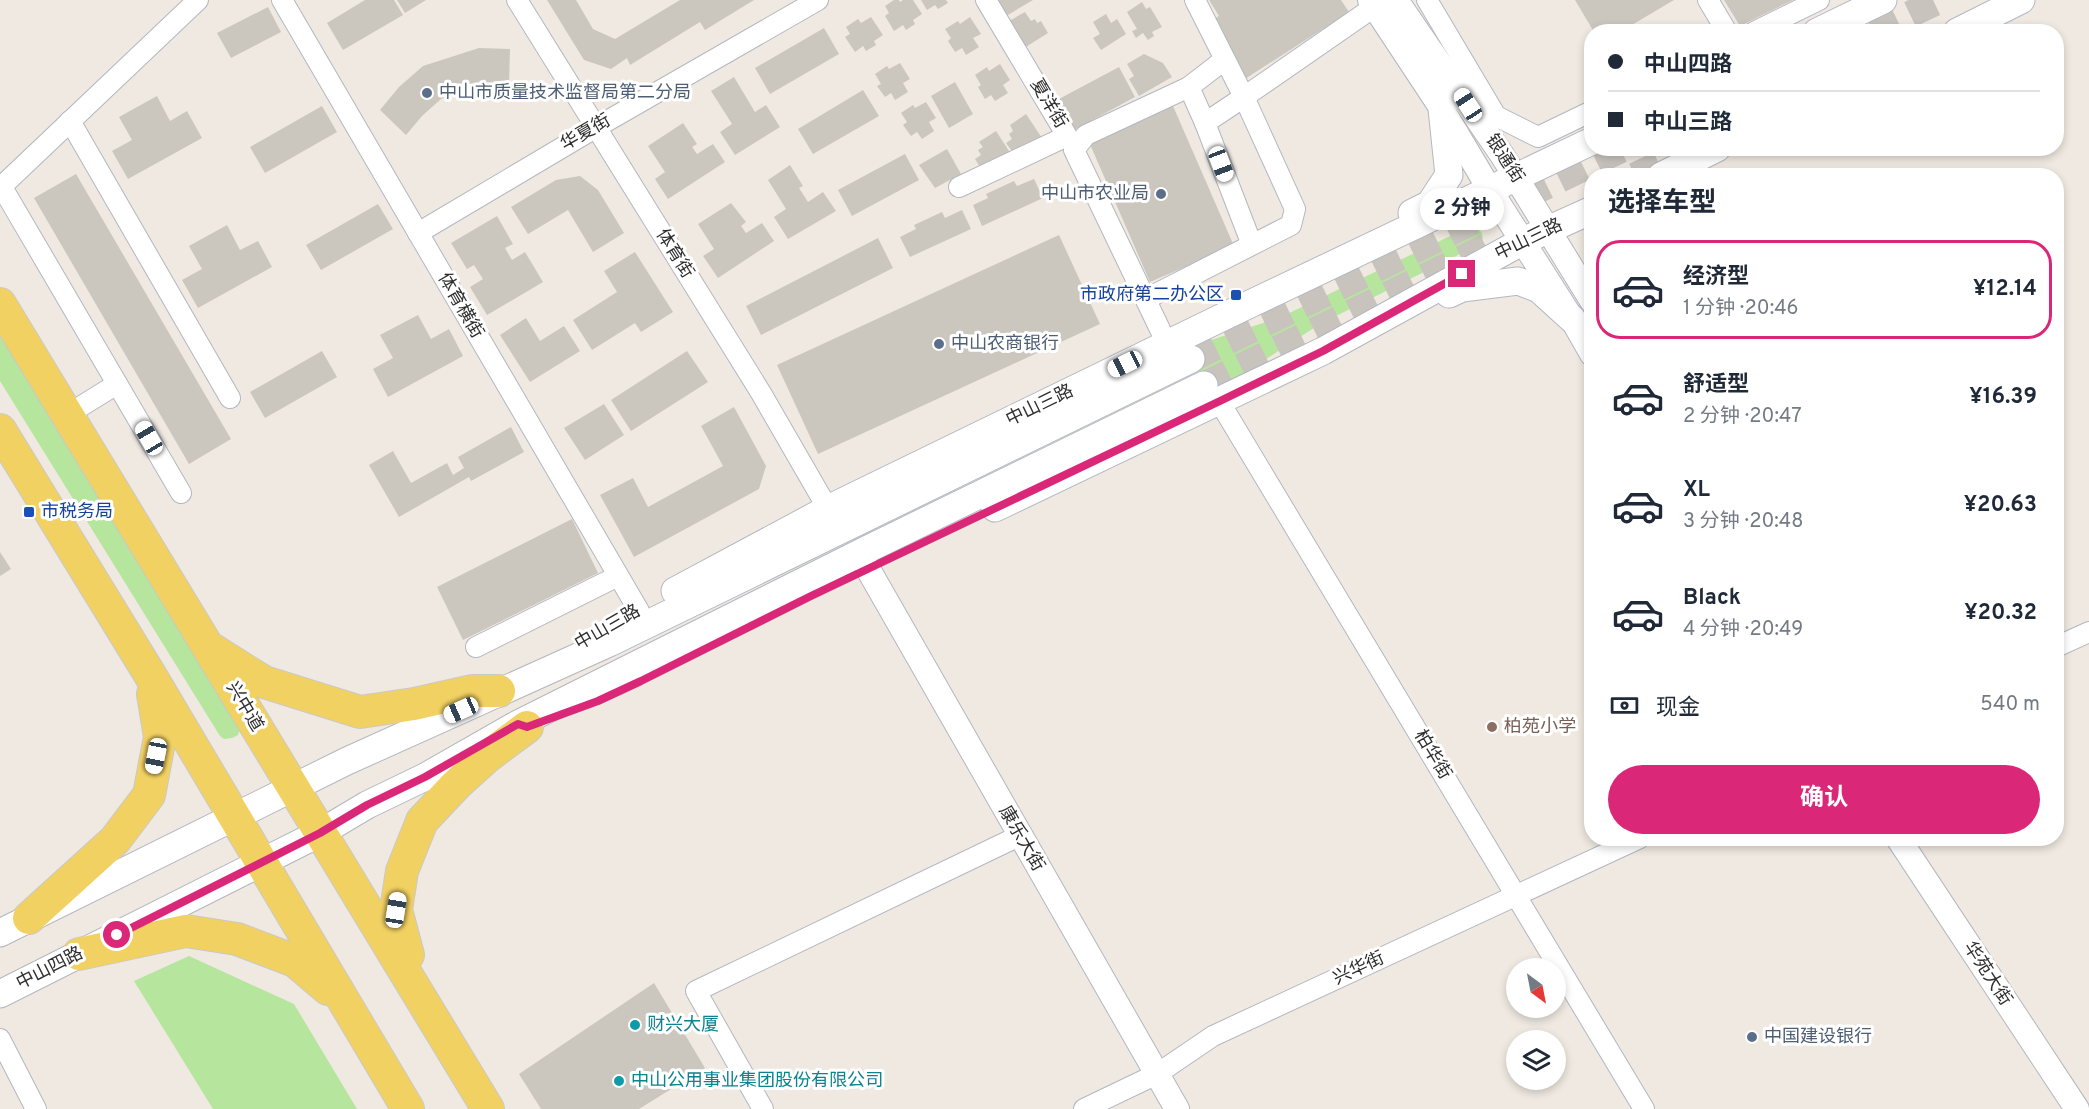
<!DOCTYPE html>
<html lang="zh">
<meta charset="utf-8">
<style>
body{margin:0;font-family:Overpass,"Noto Sans SC",sans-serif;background:#f6f6f7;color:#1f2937;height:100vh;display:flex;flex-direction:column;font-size:22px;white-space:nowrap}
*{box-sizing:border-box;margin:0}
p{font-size:20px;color:#747a83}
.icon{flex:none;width:33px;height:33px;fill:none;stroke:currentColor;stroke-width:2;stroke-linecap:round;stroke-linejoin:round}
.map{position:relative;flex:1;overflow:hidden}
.panel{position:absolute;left:1584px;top:168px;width:480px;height:678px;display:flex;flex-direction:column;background:#fff;border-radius:24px;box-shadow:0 3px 9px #0003}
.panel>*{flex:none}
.guide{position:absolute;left:1584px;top:24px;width:480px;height:132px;border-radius:24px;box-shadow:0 3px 9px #0003;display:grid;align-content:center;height:132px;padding:0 24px;background:#fff}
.needle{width:39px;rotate:148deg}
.tools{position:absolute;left:1506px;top:958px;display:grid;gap:12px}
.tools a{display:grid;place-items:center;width:60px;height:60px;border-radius:50%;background:#fff;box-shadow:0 3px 9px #0003;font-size:30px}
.end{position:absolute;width:27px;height:27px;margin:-14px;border:8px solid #db2777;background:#fff;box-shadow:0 0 0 3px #fff}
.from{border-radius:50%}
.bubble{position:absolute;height:42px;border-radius:21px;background:#fff;box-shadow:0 3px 9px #0003;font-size:20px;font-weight:700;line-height:42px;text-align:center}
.car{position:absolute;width:18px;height:36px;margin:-18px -9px;border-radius:8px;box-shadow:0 0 4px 2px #0007;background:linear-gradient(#fff 24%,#345 0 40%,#fff 0 76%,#345 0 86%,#fff 0)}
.guide b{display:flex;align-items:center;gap:21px;height:57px;font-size:22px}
.guide b+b{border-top:2px solid #e0e1e3}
.guide i{width:15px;height:15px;background:#1f2937}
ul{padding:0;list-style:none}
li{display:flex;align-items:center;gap:18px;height:99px;margin:0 12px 9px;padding:0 12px;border:3px solid transparent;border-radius:24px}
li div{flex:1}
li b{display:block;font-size:22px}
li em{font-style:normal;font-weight:700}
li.on{border-color:#db2777}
li>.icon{width:54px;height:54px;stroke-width:1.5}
h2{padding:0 24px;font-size:27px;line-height:72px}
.pay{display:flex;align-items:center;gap:15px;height:66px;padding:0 24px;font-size:22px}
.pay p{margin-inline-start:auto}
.primary-button{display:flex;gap:12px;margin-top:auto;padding:12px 24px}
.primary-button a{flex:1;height:69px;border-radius:36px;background:#db2777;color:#fff;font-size:24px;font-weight:700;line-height:69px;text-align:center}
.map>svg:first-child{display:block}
</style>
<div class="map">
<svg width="2089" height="1109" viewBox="0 0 2089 1109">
<rect width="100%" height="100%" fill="#efe9e1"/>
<g fill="#b6e59e">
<path d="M1469,227c10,1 18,6 11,17l-160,80 -109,71 -24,-47 94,-31z"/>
<path d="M0,330l240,398 -2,7 -6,3 -8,1 -4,-3 -220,-355z"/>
<path d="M189,956l105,48 63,105h-144l-79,-128z"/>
</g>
<g fill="#cbc7bf">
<path d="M365,0h29l9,15 -60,35 -16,-27z"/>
<path d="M397,0h29l-21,13z"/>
<path d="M547,0h29l17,29 22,10 65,-39h74l-49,30 -5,-8 -70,43 -3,-7 -16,11 -27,-9z"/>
<path d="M894,0h5l1,2 3,-2h10l9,14 -9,6 2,4 -9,6 -3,-5 -9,6 -9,-15 4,-3 -4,-7z"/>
<path d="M921,0h25l2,3 -10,6 -3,-4 -8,5z"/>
<path d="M997,0h36l-27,16z"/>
<path d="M1209,0h132l8,12 -104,67 -36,-57 10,-6z"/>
<path d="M1575,0h99l-54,32h-26z"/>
<path d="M1724,0h69l-53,26z"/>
<path d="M1142,2l4,7 4,-2 12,20 -10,5 2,4 -6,4 -5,-7 -7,5 -4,-7 5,-2 -10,-17z"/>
<path d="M268,7l13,25 -50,26 -14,-25z"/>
<path d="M1025,12l6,9 4,-2 2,4 4,-2 7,12 -27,17 -12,-29z"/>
<path d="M1106,14l5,9 6,-4 9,15 -25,16 -8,-12 7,-4 -7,-12z"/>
<path d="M871,17l12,18 -9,6 2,4 -10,6 -3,-5 -8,6 -10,-15 5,-3 -4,-7 12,-8 3,4z"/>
<path d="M970,17l11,17 -8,4 6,9 -13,8 -4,-7 -7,4 -7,-11 3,-3 -6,-9 13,-8 2,3z"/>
<path d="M824,28l15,26 -69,40 -15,-26z"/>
<path d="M479,48l31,1 -1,37 -23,-1 -45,14 -19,17 -16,19 -26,-25 19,-23 24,-21z"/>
<path d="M1144,54l19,9 9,14 -33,19 -10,-17 5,-3 -7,-12z"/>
<path d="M900,63l10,16 -7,4 5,9 -13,8 -4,-7 -6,4 -8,-11 4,-2 -6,-10 12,-8 2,3z"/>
<path d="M1000,64l10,16 -7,5 5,8 -13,8 -4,-6 -6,4 -7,-12 3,-2 -6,-10 12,-8 2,4z"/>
<path d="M1119,67l16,30 -61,33 -8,-15 -5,2 -4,-17z"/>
<path d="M734,77l21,35 11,-7 14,22 -45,28 -15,-23 12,-8 -21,-33z"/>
<path d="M955,82l18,32 -24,14 -18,-32z"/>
<path d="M863,90l16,26 -66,38 -15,-25z"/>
<path d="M157,96l13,25 17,-10 15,27 -74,41 -16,-28 20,-11 -13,-23z"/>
<path d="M926,102l10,16 -7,4 5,9 -12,8 -5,-7 -6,4 -8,-11 4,-3 -6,-9 12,-8 2,3z"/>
<path d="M322,106l15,26 -72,41 -15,-26z"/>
<path d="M1173,106l61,140 -84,36 -61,-140z"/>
<path d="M1026,114l16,24 -28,16 -8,-11 6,-4 -3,-5 4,-3 -3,-6z"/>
<path d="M683,123l14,21 -5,3 5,7 16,-10 12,18 -57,37 -13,-20 10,-7 -17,-26z"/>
<path d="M996,131l15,23 -29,16 -7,-11 6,-4 -3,-5 5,-3 -4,-5z"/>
<path d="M947,149l14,25 -26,14 -16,-23z"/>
<path d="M905,154l14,26 -67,36 -14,-26z"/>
<path d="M790,165l13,21 -4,2 9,14 15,-10 13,19 -48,28 -14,-22 12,-8 -18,-29z"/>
<path d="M76,174l155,265 -42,25 -155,-266z"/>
<path d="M580,176l18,14 26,43 -31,19 -25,-42 -40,24 -17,-27 45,-27z"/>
<path d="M1034,179l9,19 -61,28 -9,-21 15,-7 -2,-4 28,-13 3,5z"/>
<path d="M731,203l15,19 -5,4 5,7 16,-10 12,18 -56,37 -15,-22 11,-7 -16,-25z"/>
<path d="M378,204l15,25 -72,41 -15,-25z"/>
<path d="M962,210l9,19 -61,28 -10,-20 16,-8 -2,-4 28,-13 3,6z"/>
<path d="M497,216l16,28 -8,4 7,12 13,-8 18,30 -56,33 -17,-28 13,-8 -9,-14 -7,4 -16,-26z"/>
<path d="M227,225l13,25 18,-9 14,26 -74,41 -16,-28 20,-11 -13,-23z"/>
<path d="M1059,235l41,89 -282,130 -41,-89z"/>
<path d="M878,238l15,30 -132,67 -15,-29z"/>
<path d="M635,252l38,60 -32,20 -6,-9 -43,27 -19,-30 44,-28 -13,-21z"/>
<path d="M418,315l13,24 18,-10 14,27 -75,41 -15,-28 20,-11 -13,-23z"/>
<path d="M526,318l14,23 24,-15 16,25 -50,31 -30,-47z"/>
<path d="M322,351l15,26 -72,41 -15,-26z"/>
<path d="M687,351l21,31 -77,49 -20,-31z"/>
<path d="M604,404l20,31 -39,25 -21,-32z"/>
<path d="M734,407l32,59 -7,23 -125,68 -34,-62 33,-17 15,29 75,-41 -22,-40z"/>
<path d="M511,427l13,25 -53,29 -2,-4 -70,40 -30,-52 24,-14 18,32 36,-20 6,12 11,-7 -6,-11z"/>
<path d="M572,519l26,54 -135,67 -26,-53z"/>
<path d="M0,552l11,17 -11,7z"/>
<path d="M654,983l51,85 -66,41h-98l-22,-35z"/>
</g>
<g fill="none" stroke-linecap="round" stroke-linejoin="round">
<g stroke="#c8c4bd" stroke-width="27" stroke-dasharray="27 14" stroke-linecap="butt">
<path d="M1873,32l67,-32"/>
<path d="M1635,176l48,-23"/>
<path d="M1191,359l433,-211"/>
<path d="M1204,385l290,-142"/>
</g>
<g stroke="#b4b7c1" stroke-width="22">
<g id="minor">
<path d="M282,0l357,611"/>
<path d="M517,0l244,393 67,116"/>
<path d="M1195,0l49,97 130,-90"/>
<path d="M1427,0l69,116 42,21 54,-26"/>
<path d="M1708,0l19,32"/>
<path d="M1754,32l65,-32"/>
<path d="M1189,87l16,36"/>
<path d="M70,121l160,277"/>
<path d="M2,187l179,306"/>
<path d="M959,187l108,-51 -81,-136"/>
<path d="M0,188l198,-188"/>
<path d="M418,233l177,-105 223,-128"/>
<path d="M1146,299l145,-74 4,-16 -51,-112 -39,26 47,122"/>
<path d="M1167,344l-93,-194 12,-15 103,-48 35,-27"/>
<path d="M1219,401l425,708"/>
<path d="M67,415l50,-31"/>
<path d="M476,647l142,-71"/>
<path d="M2056,647l33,-15"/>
<path d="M0,1039l36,70"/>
<path d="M763,1109l-67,-118 323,-155"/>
<path d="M1084,1109l73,-35 56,-38 427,-198"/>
</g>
</g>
<g stroke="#b4b7c1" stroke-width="26">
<g id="tertiary">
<path d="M1370,0l72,109 48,81 82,129 20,35"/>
<path d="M1396,0l106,155 90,146"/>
<path d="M868,569l309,540"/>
<path d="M1898,838l179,271"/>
</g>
</g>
<g stroke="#b4b7c1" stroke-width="29">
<g id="secondary">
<path d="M1817,32l66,-32"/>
<path d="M1957,32l64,-32"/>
<path d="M1661,176l56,-28"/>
<path d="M1412,213l18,-9 19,-29 -7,-66"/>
<path d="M1449,294l13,-6 56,-7 21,8 33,30"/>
<path d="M995,508l328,-157 200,-110 69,-31"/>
<path d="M675,591l153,-82 399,-194 365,-174"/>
<path d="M0,933l347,-172 262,-118 582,-284"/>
<path d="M0,994l320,-161 47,-28 58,-28 93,-53 348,-174 338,-165"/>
</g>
</g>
<g stroke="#c9c9c9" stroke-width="34">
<g id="primary">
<path d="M0,304l488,805"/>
<path d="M0,430l149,243 259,436"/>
<path d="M213,650l51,32 96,30 54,-8 58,-13h27"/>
<path d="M29,918l86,-78 34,-45 11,-58 -7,-43"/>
<path d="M79,954l107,-23 51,8 58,22 33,28"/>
<path d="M408,955l-12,-45 6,-39 20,-50 34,-36 32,-29 39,-29"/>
</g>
</g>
<use href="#minor" stroke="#fff" stroke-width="20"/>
<use href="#tertiary" stroke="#fff" stroke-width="24"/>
<use href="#secondary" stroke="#fff" stroke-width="27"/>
<use href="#primary" stroke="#f2d163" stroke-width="32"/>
</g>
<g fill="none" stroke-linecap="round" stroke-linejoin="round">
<path stroke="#db2777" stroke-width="8" d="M117,935l203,-102 47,-28 58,-28 93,-53 9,3 71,-26 43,-20 170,-85 409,-195 103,-50 139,-77"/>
</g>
<g fill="#5c6f8a" stroke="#fff" stroke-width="2">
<circle cx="427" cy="93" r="6"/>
<circle cx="1161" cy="194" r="6"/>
<circle cx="939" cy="344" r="6"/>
<circle cx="1752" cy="1037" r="6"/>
</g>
<g fill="#1a4fb4" stroke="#fff" stroke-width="2">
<rect x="1230" y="289" width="12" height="12" rx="3"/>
<rect x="23" y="506" width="12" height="12" rx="3"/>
</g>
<circle fill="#8d6e63" stroke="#fff" stroke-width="2" cx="1492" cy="727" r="6"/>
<g fill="#0f9aa8" stroke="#fff" stroke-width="2">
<circle cx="635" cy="1025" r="6"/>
<circle cx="619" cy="1081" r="6"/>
</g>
<g text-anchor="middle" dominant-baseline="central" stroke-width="6" stroke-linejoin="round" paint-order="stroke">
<g font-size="18" fill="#4e5e75" stroke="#fff" text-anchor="start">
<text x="439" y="93">中山市质量技术监督局第二分局</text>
<text x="1149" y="194" text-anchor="end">中山市农业局</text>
<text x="951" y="344">中山农商银行</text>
<text x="1764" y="1037">中国建设银行</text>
</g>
<g font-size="18" fill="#2e2e2e" stroke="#fff">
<text transform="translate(1048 104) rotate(59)">夏洋街</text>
<text transform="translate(586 133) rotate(-30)">华夏街</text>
<text transform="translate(1504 159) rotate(57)">银通街</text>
<text transform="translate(1529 240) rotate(-26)">中山三路</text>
<text transform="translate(674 254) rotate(58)">体育街</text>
<text transform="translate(460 306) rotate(60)">体育横街</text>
<text transform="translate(1040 406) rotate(-26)">中山三路</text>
<text transform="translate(608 628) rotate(-30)">中山三路</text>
<text transform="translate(244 707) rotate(59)">兴中道</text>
<text transform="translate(1432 755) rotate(59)">柏华街</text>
<text transform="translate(1021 839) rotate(60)">康乐大街</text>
<text transform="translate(50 969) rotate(-27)">中山四路</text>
<text transform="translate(1359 969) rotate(-25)">兴华街</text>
<text transform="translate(1987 974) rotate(57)">华苑大街</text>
</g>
<g font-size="18" fill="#164399" stroke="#fff" text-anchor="end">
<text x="1224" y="295">市政府第二办公区</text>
<text x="41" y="512" text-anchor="start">市税务局</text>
</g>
<g font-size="18" fill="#785e54" stroke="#fff" text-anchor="start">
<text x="1504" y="727">柏苑小学</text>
</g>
<g font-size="18" fill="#0d838f" stroke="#fff" text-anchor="start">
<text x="647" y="1025">财兴大厦</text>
<text x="631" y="1081">中山公用事业集团股份有限公司</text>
</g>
</g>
</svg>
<div class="tools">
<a><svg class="needle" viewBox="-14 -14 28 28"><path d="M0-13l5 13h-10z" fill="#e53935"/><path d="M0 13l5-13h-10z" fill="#747a83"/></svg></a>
<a><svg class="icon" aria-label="layers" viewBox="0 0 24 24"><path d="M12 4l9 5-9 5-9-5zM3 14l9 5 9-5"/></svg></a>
</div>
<i class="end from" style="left:117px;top:935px"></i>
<i class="end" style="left:1462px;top:274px"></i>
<div class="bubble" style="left:1420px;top:188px;width:84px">2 分钟</div>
<i class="car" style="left:1468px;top:105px;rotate:327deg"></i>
<i class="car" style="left:1221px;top:164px;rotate:159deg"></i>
<i class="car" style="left:1125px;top:364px;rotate:244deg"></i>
<i class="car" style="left:149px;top:438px;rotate:330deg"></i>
<i class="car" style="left:461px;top:710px;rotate:246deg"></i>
<i class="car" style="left:156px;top:756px;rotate:191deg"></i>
<i class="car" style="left:396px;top:910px;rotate:9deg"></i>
<div class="guide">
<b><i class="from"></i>中山四路</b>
<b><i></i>中山三路</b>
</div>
<section class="panel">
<h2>选择车型</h2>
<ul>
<li class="on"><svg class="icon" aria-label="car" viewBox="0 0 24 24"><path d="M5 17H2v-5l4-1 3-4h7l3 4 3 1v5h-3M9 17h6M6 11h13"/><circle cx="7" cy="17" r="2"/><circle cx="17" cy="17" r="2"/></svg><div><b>经济型</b><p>1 分钟 · 20:46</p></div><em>¥12.14</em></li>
<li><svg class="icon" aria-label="car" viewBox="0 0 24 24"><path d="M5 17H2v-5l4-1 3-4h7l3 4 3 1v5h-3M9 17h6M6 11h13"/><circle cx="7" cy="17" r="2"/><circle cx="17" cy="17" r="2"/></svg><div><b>舒适型</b><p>2 分钟 · 20:47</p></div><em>¥16.39</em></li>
<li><svg class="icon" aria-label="car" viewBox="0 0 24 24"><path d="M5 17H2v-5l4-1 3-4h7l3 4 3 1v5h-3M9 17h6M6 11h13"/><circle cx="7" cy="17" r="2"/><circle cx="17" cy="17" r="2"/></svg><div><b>XL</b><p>3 分钟 · 20:48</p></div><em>¥20.63</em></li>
<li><svg class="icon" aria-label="car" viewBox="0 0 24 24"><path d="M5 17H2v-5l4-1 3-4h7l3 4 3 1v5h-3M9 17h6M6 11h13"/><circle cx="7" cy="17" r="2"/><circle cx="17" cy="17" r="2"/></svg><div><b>Black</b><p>4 分钟 · 20:49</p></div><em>¥20.32</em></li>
</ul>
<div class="pay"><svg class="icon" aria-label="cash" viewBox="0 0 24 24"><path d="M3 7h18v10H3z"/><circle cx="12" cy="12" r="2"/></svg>现金<p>540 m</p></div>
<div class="primary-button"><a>确认</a></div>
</section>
</div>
